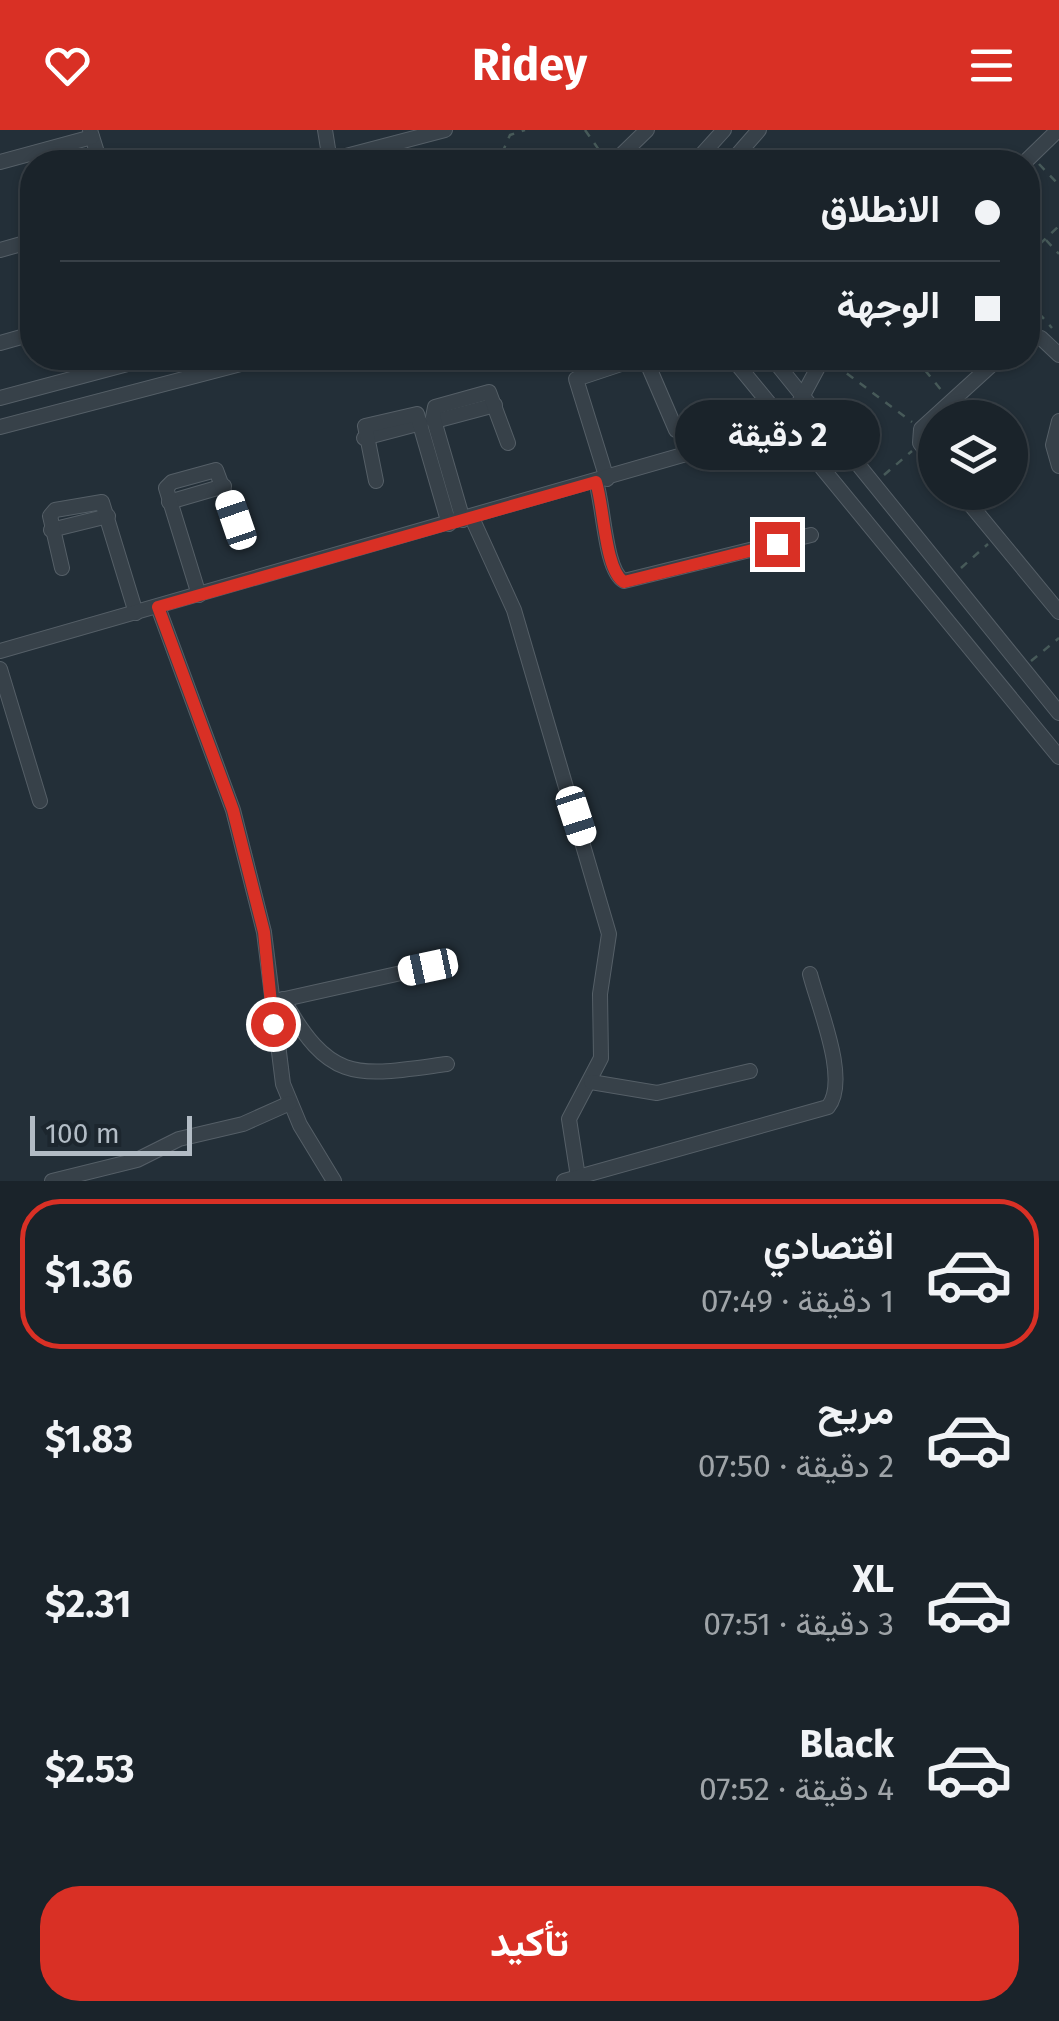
<!DOCTYPE html>
<html lang="ar">
<meta charset="utf-8">
<style>
body{margin:0;font-family:"Fira Sans",Vazirmatn,sans-serif;background:#232b32;color:#f1f3f6;direction:rtl;height:100vh;display:flex;flex-direction:column;font-size:38px;white-space:nowrap}
*{box-sizing:border-box;margin:0}
p{font-size:32px;color:#9fa4a8}
.icon{flex:none;width:55px;height:55px;fill:none;stroke:currentColor;stroke-width:2;stroke-linecap:round;stroke-linejoin:round}
.map{position:relative;height:1051px;overflow:hidden;direction:ltr}
.details{display:flex;flex-direction:column;background:#1a232a;flex:1}
.details>*{flex:none}
.guide{position:absolute;left:20px;top:20px;width:1020px;height:220px;border-radius:40px;box-shadow:0 2px 8px #0004,0 0 0 2px #384047;direction:rtl;display:grid;align-content:center;height:220px;padding:0 40px;background:#1a232a}
.buttons{position:absolute;left:918px;top:270px;display:grid;gap:20px}
.buttons a{display:grid;place-items:center;width:110px;height:110px;border-radius:50%;background:#1a232a;box-shadow:0 2px 8px #0004,0 0 0 2px #384047;font-size:50px}
.scale{position:absolute;left:30px;bottom:25px;width:162px;box-sizing:border-box;padding-left:10px;border:5px solid #b2bcc5;border-top:0;font-size:28px;line-height:35px;white-space:nowrap;color:#b2bcc5;-webkit-text-stroke:8px #1c262e;paint-order:stroke}
.end{position:absolute;width:45px;height:45px;margin:-22px;border:12px solid #d93025;background:#fff;box-shadow:0 0 0 5px #fff}
.from{border-radius:50%}
.bubble{position:absolute;height:70px;border-radius:35px;background:#1a232a;box-shadow:0 2px 8px #0004,0 0 0 2px #384047;font-size:32px;font-weight:700;line-height:70px;text-align:center;direction:rtl}
.car{position:absolute;width:30px;height:60px;margin:-30px -15px;border-radius:12px;box-shadow:0 0 8px 2px #0007;background:linear-gradient(#fff 24%,#345 0 40%,#fff 0 76%,#345 0 86%,#fff 0)}
.guide b{display:flex;align-items:center;gap:35px;height:95px;font-size:38px}
.guide b+b{border-top:2px solid #384047}
.guide i{width:25px;height:25px;background:#f1f3f6}
ul{padding:18px 0 0;list-style:none}
li{display:flex;align-items:center;gap:30px;height:150px;margin:0 20px 15px;padding:0 20px;border:5px solid transparent;border-radius:40px}
li div{flex:1}
li b{display:block;font-size:38px}
li em{font-style:normal;font-weight:700}
li.on{border-color:#d93025}
li>.icon{width:90px;height:90px;stroke-width:1.5}
.cta{display:flex;gap:20px;margin-top:auto;padding:20px 40px}
.cta a{flex:1;height:115px;border-radius:40px;background:#d93025;color:#fff;font-size:40px;font-weight:700;line-height:115px;text-align:center}
header{display:flex;justify-content:space-between;align-items:center;height:130px;padding:0 40px;background:#d93025;color:#fff;font-size:45px;font-weight:700}
.map>svg:first-child{display:block}
</style>
<header><svg class="icon" aria-label="menu" viewBox="0 0 24 24"><path d="M4 6h16M4 12h16M4 18h16"/></svg>Ridey<svg class="icon" aria-label="heart" viewBox="0 0 24 24"><path d="M12 20l-8-8c-3-5 5-10 8-4 3-6 11-1 8 4z"/></svg></header>
<div class="map">
<svg width="1059" height="1051" viewBox="0 0 1059 1051">
<rect width="100%" height="100%" fill="#232f38"/>
<g fill="none" stroke-linecap="round" stroke-linejoin="round">
<g stroke="#555f67" stroke-width="16">
<g id="minor">
<path d="M90,0l10,32"/>
<path d="M325,0l5,31"/>
<path d="M0,32l92,-25"/>
<path d="M323,32l122,-32"/>
<path d="M614,32l33,-32"/>
<path d="M695,32l29,-32"/>
<path d="M731,32l28,-32"/>
<path d="M1025,32l33,-32"/>
<path d="M0,120l32,-9"/>
<path d="M1028,207l13,1 18,17"/>
<path d="M0,213l32,-9"/>
<path d="M645,228l31,72"/>
<path d="M732,228l327,399"/>
<path d="M772,228l287,355"/>
<path d="M0,268l150,-40"/>
<path d="M435,291l60,-16"/>
<path d="M1059,291l-6,24 6,21"/>
<path d="M0,297l264,-69"/>
<path d="M364,308l57,-15"/>
<path d="M935,333l-15,-20 1,-14 78,-71"/>
<path d="M607,349l-31,-100 63,-21"/>
<path d="M376,351l-11,-55 52,-12 32,110"/>
<path d="M596,352c8,25 9,89 28,99l187,-46"/>
<path d="M960,362l99,120"/>
<path d="M169,372l55,-16"/>
<path d="M472,388l42,92 95,324 -9,60 1,64 -32,61 9,58"/>
<path d="M463,390l-30,-103 2,-10 54,-15 19,51"/>
<path d="M51,400l57,-14"/>
<path d="M62,438l-12,-52 5,-6 47,-8 34,111"/>
<path d="M199,465l-33,-107 6,-6 44,-12 19,51"/>
<path d="M158,477l75,203 31,122 19,152 17,41 34,56"/>
<path d="M0,521l787,-226 36,-67"/>
<path d="M0,539l40,132"/>
<path d="M283,869c48,86 74,77 164,65"/>
<path d="M276,871l152,-34"/>
<path d="M591,952l66,11 93,-22"/>
<path d="M52,1051l85,-21 42,-21 64,-15 47,-21"/>
<path d="M564,1051l264,-74c22,-27 -10,-101 -18,-133"/>
</g>
</g>
<g stroke="#475a59" stroke-width="2.5" stroke-dasharray="8 8" stroke-linecap="butt">
<path d="M585,0l19,27"/>
<path d="M441,32l33,-11 15,5 13,-3 8,-18 15,-5"/>
<path d="M1039,34l20,21"/>
<path d="M1046,110l13,14"/>
<path d="M1028,125l31,-29"/>
<path d="M1028,171l24,27"/>
<path d="M915,228l27,33"/>
<path d="M834,234l78,58"/>
<path d="M884,345l28,-24"/>
<path d="M961,438l27,-24"/>
<path d="M1031,531l28,-23"/>
</g>
<use href="#minor" stroke="#374149" stroke-width="14"/>
</g>
<g fill="none" stroke-linecap="round" stroke-linejoin="round">
<path stroke="#d93025" stroke-width="12" d="M273,894l-9,-92 -31,-122 -75,-203 438,-125c8,25 9,89 28,100l153,-38"/>
</g>
</svg>
<div class="buttons">
<a><svg class="icon" aria-label="layers" viewBox="0 0 24 24"><path d="M12 4l9 5-9 5-9-5zM3 14l9 5 9-5"/></svg></a>
</div>
<div class="scale">100 m</div>
<i class="end from" style="left:273px;top:894px"></i>
<i class="end" style="left:777px;top:414px"></i>
<div class="bubble" style="left:675px;top:270px;width:205px">2 دقيقة</div>
<i class="car" style="left:236px;top:390px;rotate:341deg"></i>
<i class="car" style="left:576px;top:686px;rotate:162deg"></i>
<i class="car" style="left:428px;top:837px;rotate:258deg"></i>
<div class="guide">
<b><i class="from"></i>الانطلاق</b>
<b><i></i>الوجهة</b>
</div>
</div>
<section class="details">
<ul>
<li class="on"><svg class="icon" aria-label="car" viewBox="0 0 24 24"><path d="M5 17H2v-5l4-1 3-4h7l3 4 3 1v5h-3M9 17h6M6 11h13"/><circle cx="7" cy="17" r="2"/><circle cx="17" cy="17" r="2"/></svg><div><b>اقتصادي</b><p>1 دقيقة · 07:49</p></div><em>$1.36</em></li>
<li><svg class="icon" aria-label="car" viewBox="0 0 24 24"><path d="M5 17H2v-5l4-1 3-4h7l3 4 3 1v5h-3M9 17h6M6 11h13"/><circle cx="7" cy="17" r="2"/><circle cx="17" cy="17" r="2"/></svg><div><b>مريح</b><p>2 دقيقة · 07:50</p></div><em>$1.83</em></li>
<li><svg class="icon" aria-label="car" viewBox="0 0 24 24"><path d="M5 17H2v-5l4-1 3-4h7l3 4 3 1v5h-3M9 17h6M6 11h13"/><circle cx="7" cy="17" r="2"/><circle cx="17" cy="17" r="2"/></svg><div><b>XL</b><p>3 دقيقة · 07:51</p></div><em>$2.31</em></li>
<li><svg class="icon" aria-label="car" viewBox="0 0 24 24"><path d="M5 17H2v-5l4-1 3-4h7l3 4 3 1v5h-3M9 17h6M6 11h13"/><circle cx="7" cy="17" r="2"/><circle cx="17" cy="17" r="2"/></svg><div><b>Black</b><p>4 دقيقة · 07:52</p></div><em>$2.53</em></li>
</ul>
<div class="cta"><a>تأكيد</a></div>
</section>
